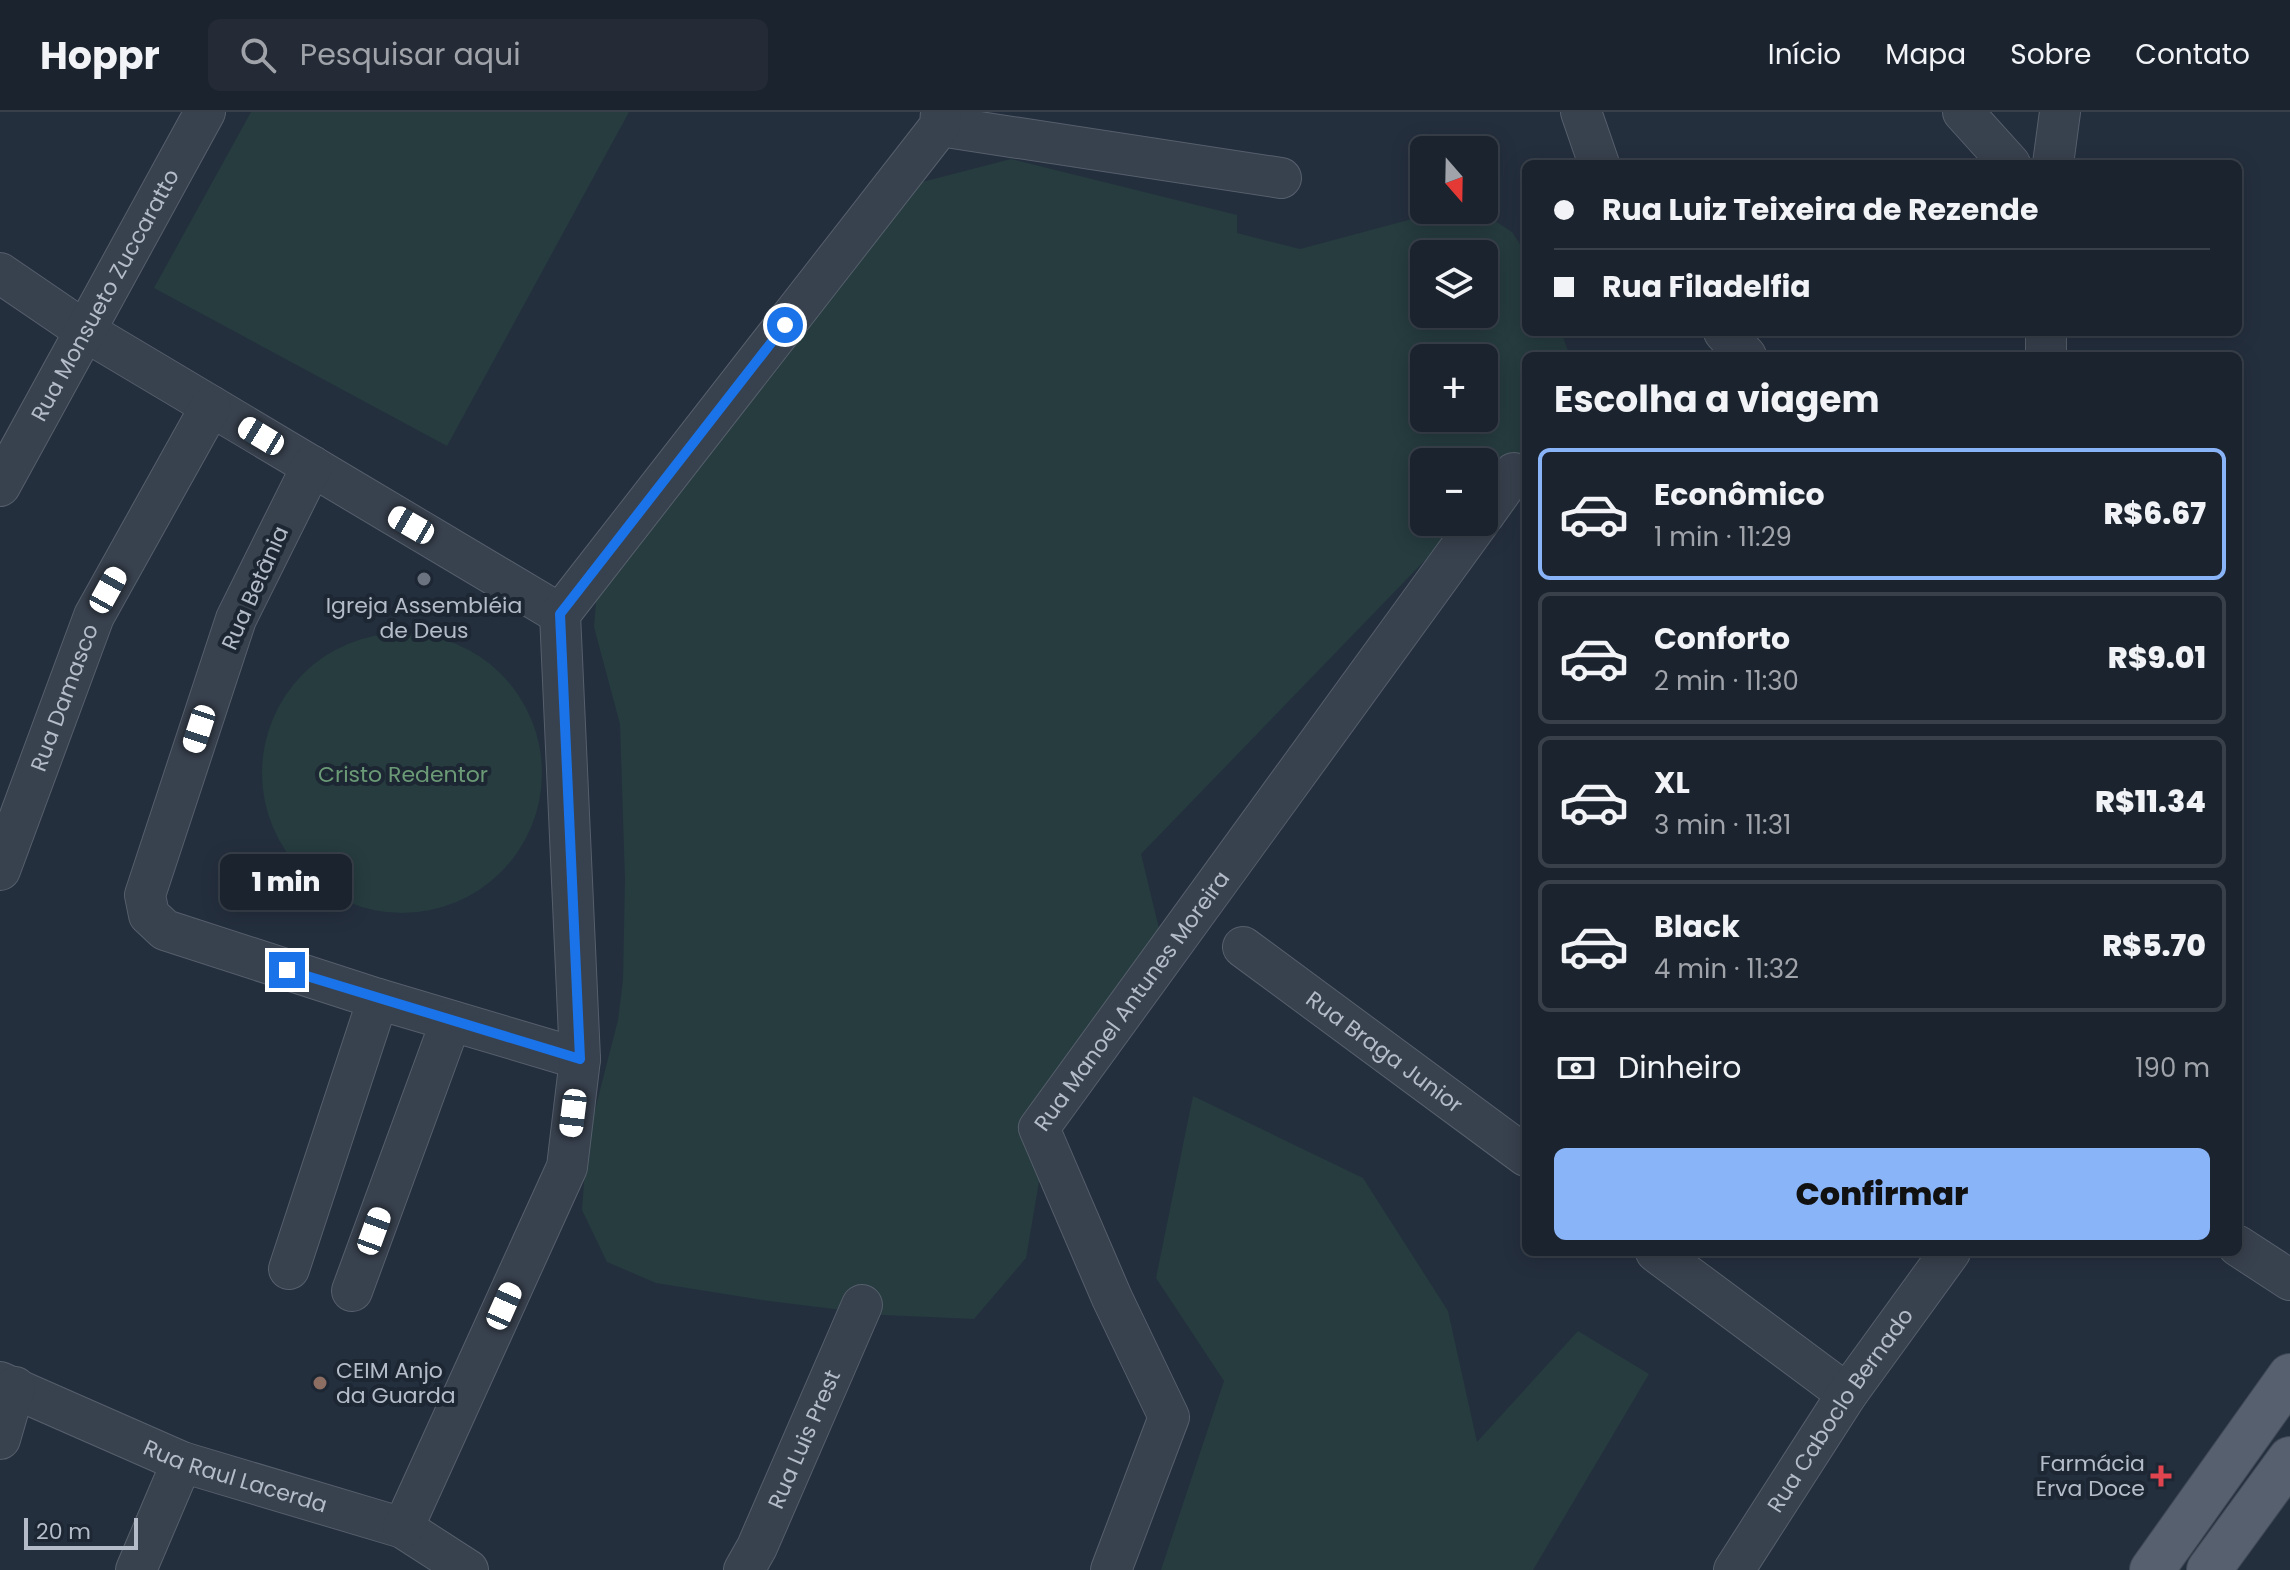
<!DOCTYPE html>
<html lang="pt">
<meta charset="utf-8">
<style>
body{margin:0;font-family:Poppins,sans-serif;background:#242b36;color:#f1f3f6;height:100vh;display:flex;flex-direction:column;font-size:30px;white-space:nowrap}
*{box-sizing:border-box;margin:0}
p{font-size:26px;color:#a0a4aa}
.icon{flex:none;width:44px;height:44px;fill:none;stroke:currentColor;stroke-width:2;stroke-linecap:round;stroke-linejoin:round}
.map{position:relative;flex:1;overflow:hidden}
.side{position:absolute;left:1522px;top:240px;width:720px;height:904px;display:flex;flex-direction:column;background:#1b232e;border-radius:12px;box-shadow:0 4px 20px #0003,0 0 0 2px #39404a}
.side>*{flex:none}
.hud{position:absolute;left:1522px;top:48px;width:720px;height:176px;border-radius:12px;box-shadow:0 4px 20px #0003,0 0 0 2px #39404a;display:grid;align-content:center;height:176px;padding:0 32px;background:#1b232e}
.needle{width:52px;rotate:160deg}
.tools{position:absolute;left:1410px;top:24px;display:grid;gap:16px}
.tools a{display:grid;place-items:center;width:88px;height:88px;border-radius:12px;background:#1b232e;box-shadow:0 4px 20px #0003,0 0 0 2px #39404a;font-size:40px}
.scale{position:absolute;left:24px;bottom:20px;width:114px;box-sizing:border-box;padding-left:8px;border:4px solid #b4bcc9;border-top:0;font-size:22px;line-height:28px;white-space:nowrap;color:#b4bcc9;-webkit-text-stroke:6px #1d2633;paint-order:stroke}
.end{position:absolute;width:36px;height:36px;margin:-18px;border:10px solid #1a73e8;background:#fff;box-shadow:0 0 0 4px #fff}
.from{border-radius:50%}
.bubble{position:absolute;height:56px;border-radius:12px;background:#1b232e;box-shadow:0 4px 20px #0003,0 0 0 2px #39404a;font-size:26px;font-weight:800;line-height:56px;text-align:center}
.car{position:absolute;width:24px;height:48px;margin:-24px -12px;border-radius:10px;box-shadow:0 0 6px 2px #0007;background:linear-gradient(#fff 24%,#345 0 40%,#fff 0 76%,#345 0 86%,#fff 0)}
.hud b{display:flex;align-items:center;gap:28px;height:76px;font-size:30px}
.hud b+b{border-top:2px solid #39404a}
.hud i{width:20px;height:20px;background:#f1f3f6}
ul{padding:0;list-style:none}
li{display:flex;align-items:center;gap:24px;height:132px;margin:0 16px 12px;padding:0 16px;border:4px solid #39404a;border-radius:12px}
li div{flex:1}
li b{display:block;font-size:30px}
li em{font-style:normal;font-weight:800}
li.selected{border-color:#8ab4f8}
li>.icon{width:72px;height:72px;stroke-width:1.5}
h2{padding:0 32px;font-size:36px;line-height:96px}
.pay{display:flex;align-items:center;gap:20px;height:88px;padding:0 32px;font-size:30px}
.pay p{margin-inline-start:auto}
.cta{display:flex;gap:16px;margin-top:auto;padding:16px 32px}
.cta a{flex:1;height:92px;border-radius:12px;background:#8ab4f8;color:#111;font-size:32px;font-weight:800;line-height:92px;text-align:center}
header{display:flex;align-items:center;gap:48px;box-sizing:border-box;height:112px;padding:0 40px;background:#1b232e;border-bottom:2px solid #39404a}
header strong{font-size:38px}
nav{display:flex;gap:44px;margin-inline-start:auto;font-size:28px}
.search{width:560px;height:72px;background:#242b36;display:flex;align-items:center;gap:20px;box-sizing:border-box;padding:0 28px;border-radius:12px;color:#a0a4aa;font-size:30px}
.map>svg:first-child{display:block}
</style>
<header>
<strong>Hoppr</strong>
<div class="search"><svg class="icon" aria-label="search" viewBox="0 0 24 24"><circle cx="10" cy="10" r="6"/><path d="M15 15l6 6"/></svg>Pesquisar aqui</div>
<nav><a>Início</a><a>Mapa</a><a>Sobre</a><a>Contato</a></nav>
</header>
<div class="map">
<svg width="2290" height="1458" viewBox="0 0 2290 1458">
<rect width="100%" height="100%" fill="#242f3e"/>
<g fill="#263c3f" fill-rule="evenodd">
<path d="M251,0h378l-182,334 -293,-158z"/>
<path d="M1011,47l226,56v18l63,16 112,-30 71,-6 29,19 14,21v79h35l9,24h-44v100l-42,43v-37h-60v60h38l-321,332 21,87 -111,170 -25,147 -52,61 -91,-4 -114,-14 -113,-18 -49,-21 -25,-52 5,-69 31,-121 5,-40 2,-101 -5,-155 -26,-97 6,-76 299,-363zM1424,142h60v60h-60zM1424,246h60v60h-60z"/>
<circle cx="402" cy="661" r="140"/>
<path d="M1193,984l170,82 85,133 29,131 101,-111 71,43 -116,196h-372l63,-189 -68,-103z"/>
</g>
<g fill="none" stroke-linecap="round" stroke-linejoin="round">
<g stroke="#565f6c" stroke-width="42">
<g id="street">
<path d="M1581,0l18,52"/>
<path d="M1963,0l47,52"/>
<path d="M940,14l341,52"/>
<path d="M2053,52l7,-52"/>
<path d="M0,161l85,58 475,283"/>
<path d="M1724,220l22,24"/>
<path d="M2046,244v-24"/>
<path d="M312,354l-76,153 -91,276 4,20 16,15 213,69 202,60"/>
<path id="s1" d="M0,374l205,-374"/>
<path d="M1484,403l30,-42 12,5"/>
<path id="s2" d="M0,758l94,-254 117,-210"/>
<path id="s3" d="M1243,835l283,209"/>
<path d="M2238,1134l52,34"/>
<path d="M1656,1140l191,142"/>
<path d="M289,1157l89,-270"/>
<path d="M352,1179l99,-270"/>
<path id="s4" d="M0,1270l182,80 221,66 65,42"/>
<path d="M0,1327l15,-52"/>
<path d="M403,1416l164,-361 13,-108 -20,-445 380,-488 1,-14"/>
<path d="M136,1458l46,-108"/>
<path id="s5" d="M744,1458l13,-23 105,-242"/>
<path id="s6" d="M1111,1458l58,-153 -57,-119 -73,-170 440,-606"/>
<path id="s7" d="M1734,1458l113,-176 103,-142"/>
</g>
</g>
<g stroke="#414a57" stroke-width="46">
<g id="primary">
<path d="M2152,1458l138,-194"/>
<path d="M2209,1458l81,-111"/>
</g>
</g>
<use href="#street" stroke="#38414e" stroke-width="40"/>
<use href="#primary" stroke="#56606e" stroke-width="44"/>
</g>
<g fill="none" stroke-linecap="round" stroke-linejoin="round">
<path stroke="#1a73e8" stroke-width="10" d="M287,858l293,89 -20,-445 225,-289"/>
</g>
<circle fill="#6b7280" stroke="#1d2633" stroke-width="3" cx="424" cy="467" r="8"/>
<circle fill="#8d6e63" stroke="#1d2633" stroke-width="3" cx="320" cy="1271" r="8"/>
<path fill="#e0444e" stroke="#1d2633" stroke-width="3" d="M2157 1352h8v8h8v8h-8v8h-8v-8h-8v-8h8z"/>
<g text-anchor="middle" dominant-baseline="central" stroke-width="8" stroke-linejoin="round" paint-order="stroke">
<g font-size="22" fill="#b4bcc9" stroke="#1d2633">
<text stroke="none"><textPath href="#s1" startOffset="218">Rua Monsueto Zuccaratto</textPath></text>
<text transform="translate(255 476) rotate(-66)">Rua Betânia</text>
<text stroke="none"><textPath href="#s2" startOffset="184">Rua Damasco</textPath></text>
<text stroke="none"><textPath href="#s6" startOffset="638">Rua Manoel Antunes Moreira</textPath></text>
<text stroke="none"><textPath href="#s3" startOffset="176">Rua Braga Junior</textPath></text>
<text stroke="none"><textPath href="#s7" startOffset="192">Rua Caboclo Bernado</textPath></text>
<text stroke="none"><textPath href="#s5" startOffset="144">Rua Luis Prest</textPath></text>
<text stroke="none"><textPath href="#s4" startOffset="254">Rua Raul Lacerda</textPath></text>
</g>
<g font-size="22" fill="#b4bcc9" stroke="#1d2633">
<text x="424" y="493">Igreja Assembléia<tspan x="424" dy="25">de Deus</tspan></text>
<text x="336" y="1258" text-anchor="start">CEIM Anjo<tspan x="336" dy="25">da Guarda</tspan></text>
<text x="2145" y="1351" text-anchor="end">Farmácia<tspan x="2145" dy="25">Erva Doce</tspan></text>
</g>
<g font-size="22" fill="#6b9a76" stroke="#1d2633">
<text x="403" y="662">Cristo Redentor</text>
</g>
</g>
</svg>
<div class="tools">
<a><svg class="needle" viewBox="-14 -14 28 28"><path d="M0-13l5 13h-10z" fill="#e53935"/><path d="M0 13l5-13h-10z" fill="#a0a4aa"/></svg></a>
<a><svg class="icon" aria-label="layers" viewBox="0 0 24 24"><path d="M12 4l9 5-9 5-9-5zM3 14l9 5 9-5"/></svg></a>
<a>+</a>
<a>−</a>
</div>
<div class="scale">20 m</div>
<i class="end from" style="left:785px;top:213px"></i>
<i class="end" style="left:287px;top:858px"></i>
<div class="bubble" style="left:220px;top:742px;width:132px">1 min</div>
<i class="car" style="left:261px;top:324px;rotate:301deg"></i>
<i class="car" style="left:411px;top:413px;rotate:300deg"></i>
<i class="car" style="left:108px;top:478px;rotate:29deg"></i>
<i class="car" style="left:199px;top:617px;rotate:198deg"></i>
<i class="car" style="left:573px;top:1001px;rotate:187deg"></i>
<i class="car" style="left:374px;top:1119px;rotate:20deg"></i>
<i class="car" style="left:504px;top:1194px;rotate:24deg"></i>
<div class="hud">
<b><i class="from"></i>Rua Luiz Teixeira de Rezende</b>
<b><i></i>Rua Filadelfia</b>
</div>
<section class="side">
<h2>Escolha a viagem</h2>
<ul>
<li class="selected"><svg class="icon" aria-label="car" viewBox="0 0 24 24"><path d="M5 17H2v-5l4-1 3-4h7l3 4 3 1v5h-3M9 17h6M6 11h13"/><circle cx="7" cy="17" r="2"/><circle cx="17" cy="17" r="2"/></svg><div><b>Econômico</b><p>1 min · 11:29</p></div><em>R$6.67</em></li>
<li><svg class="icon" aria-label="car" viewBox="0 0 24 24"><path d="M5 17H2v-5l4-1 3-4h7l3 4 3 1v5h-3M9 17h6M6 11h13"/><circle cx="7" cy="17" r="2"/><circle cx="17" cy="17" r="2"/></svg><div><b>Conforto</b><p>2 min · 11:30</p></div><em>R$9.01</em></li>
<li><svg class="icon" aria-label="car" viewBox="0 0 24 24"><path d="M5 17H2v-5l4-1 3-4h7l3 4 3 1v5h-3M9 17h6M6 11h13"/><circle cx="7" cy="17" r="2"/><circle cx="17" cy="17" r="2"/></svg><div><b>XL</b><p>3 min · 11:31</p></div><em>R$11.34</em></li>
<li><svg class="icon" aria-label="car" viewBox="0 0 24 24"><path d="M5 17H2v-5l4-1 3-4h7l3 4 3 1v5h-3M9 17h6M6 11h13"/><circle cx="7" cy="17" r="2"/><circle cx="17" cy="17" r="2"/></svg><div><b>Black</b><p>4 min · 11:32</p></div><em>R$5.70</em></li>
</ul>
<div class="pay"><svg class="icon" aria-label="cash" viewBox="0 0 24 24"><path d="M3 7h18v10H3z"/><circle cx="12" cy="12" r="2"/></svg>Dinheiro<p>190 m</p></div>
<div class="cta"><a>Confirmar</a></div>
</section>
</div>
